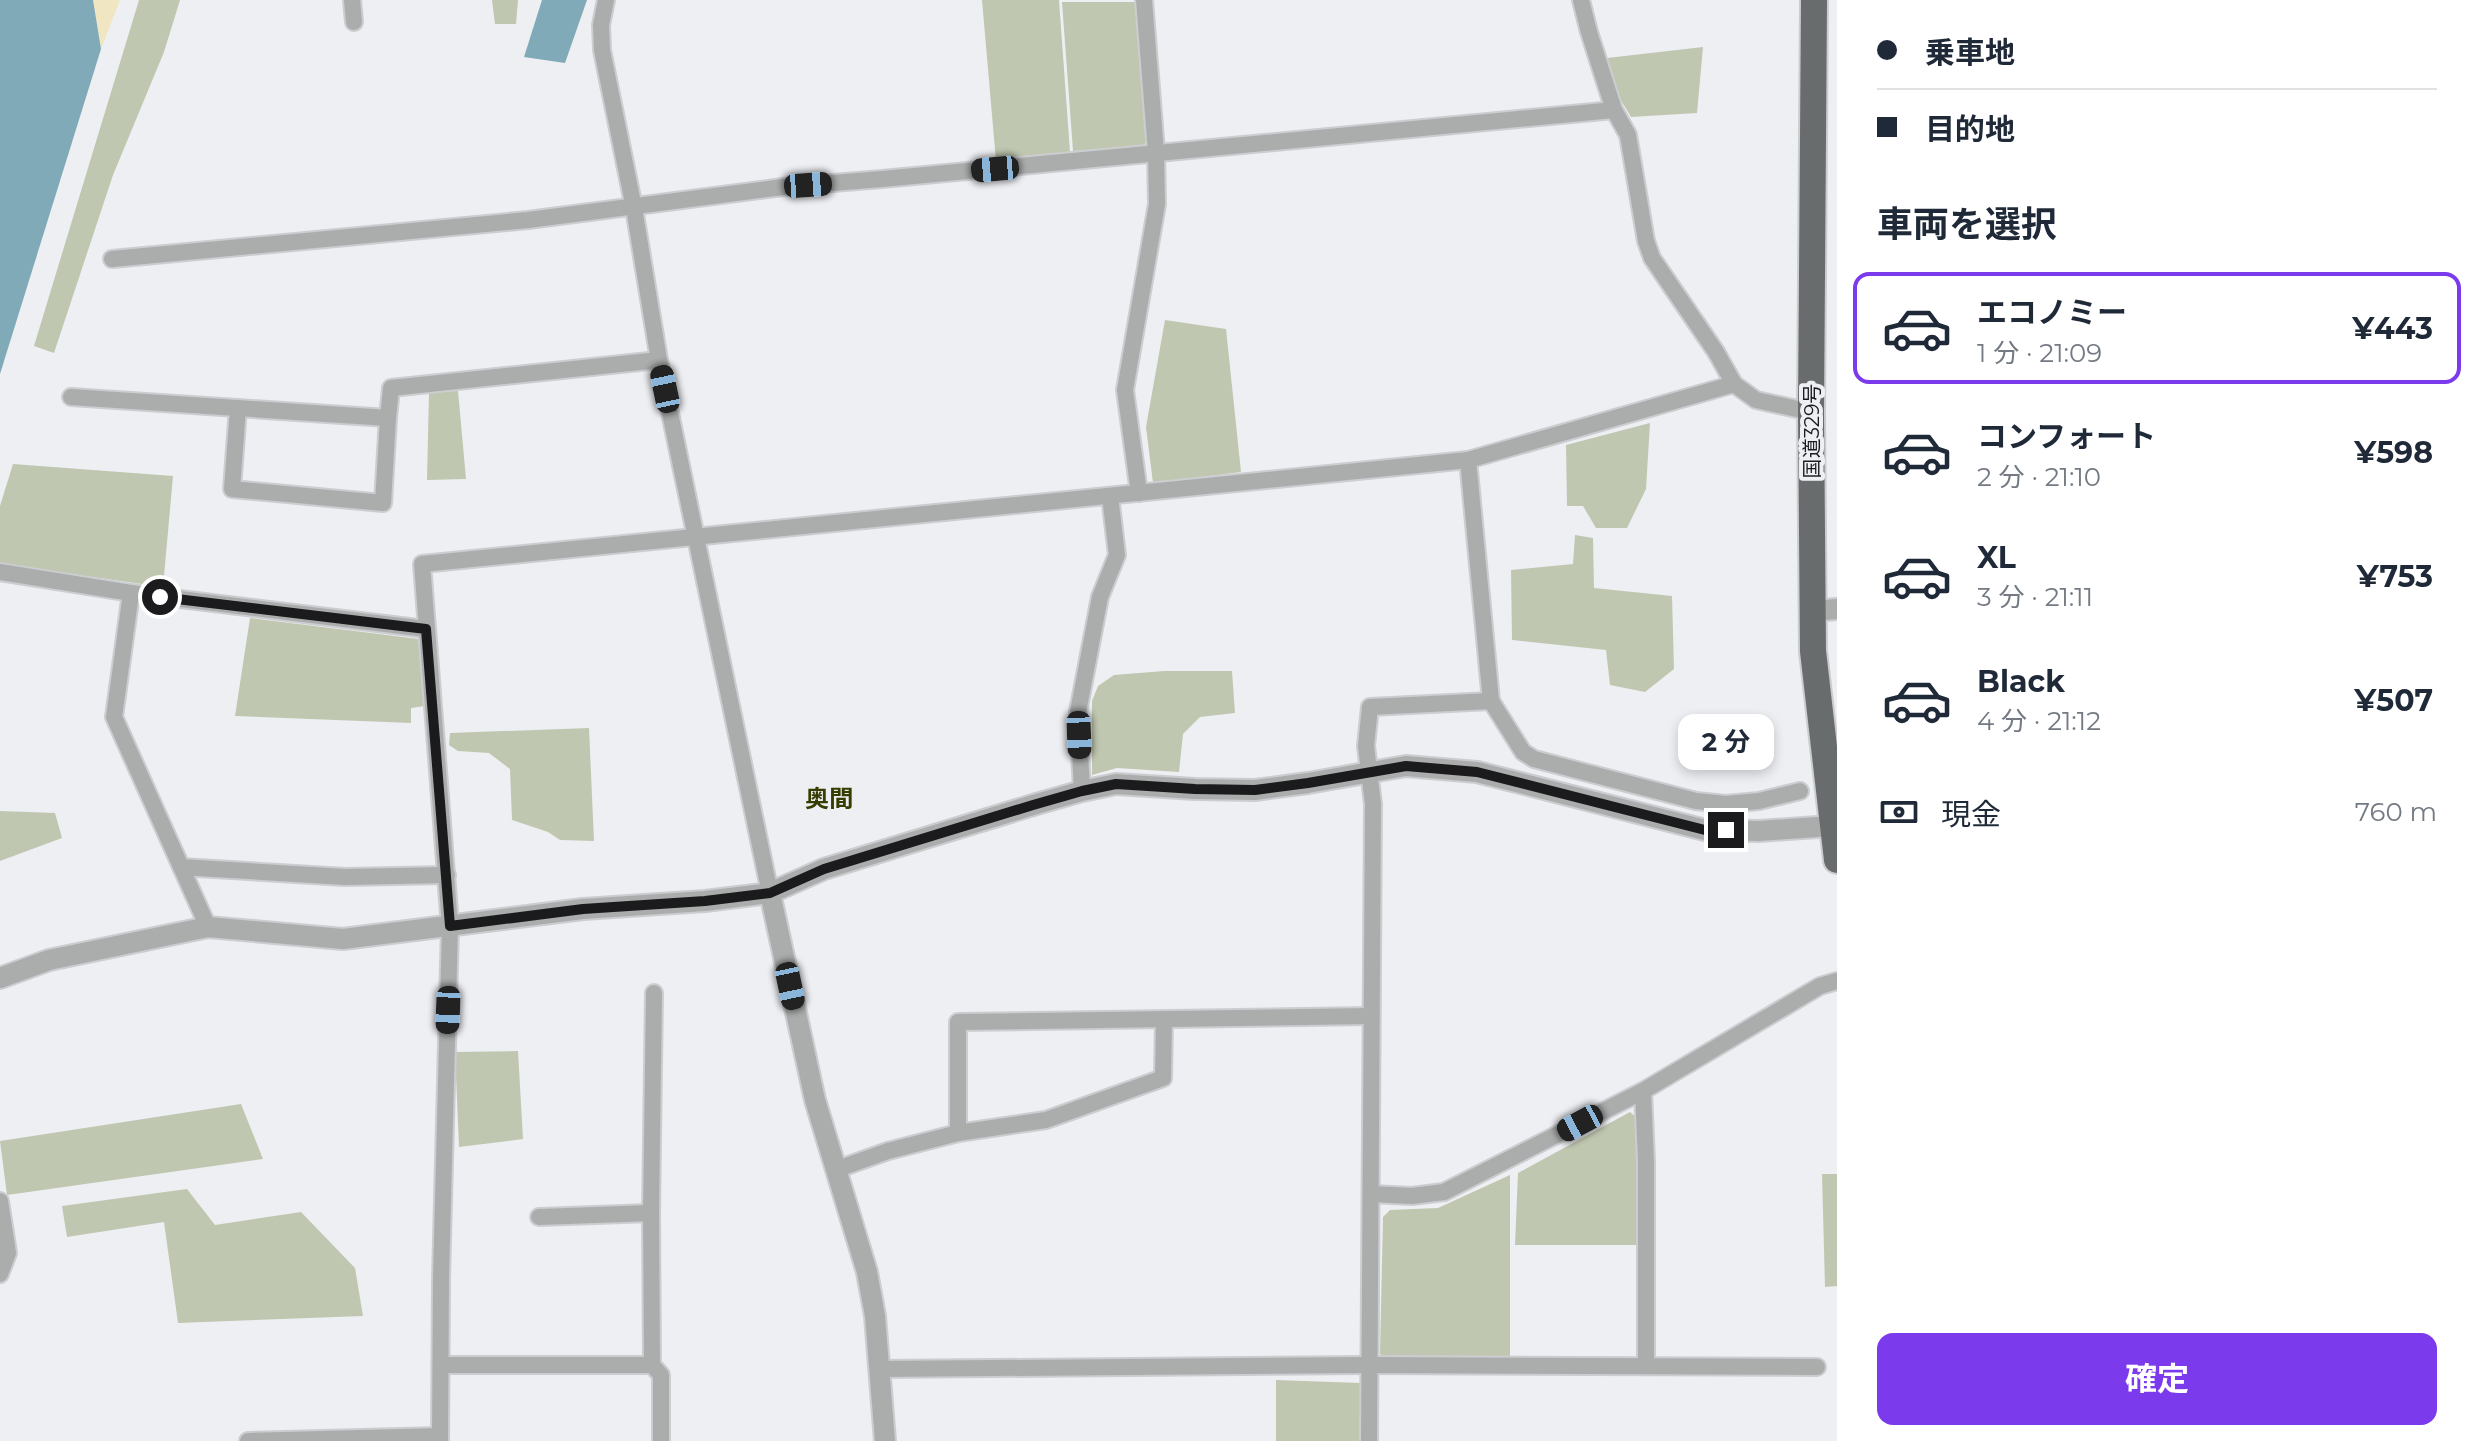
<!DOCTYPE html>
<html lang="ja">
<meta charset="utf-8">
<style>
body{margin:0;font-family:Montserrat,"Noto Sans JP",sans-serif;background:#f6f6f7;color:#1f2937;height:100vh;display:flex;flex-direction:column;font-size:30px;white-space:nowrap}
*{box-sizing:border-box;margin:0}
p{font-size:26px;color:#747a83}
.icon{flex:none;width:44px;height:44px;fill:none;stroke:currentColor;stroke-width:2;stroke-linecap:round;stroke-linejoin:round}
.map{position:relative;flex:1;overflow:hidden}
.side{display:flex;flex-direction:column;background:#fff;width:640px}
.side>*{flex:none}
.top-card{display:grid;align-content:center;height:176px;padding:0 40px;background:#fff}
.end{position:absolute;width:36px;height:36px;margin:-18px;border:10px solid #1b1b1d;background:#fff;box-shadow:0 0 0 4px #fff}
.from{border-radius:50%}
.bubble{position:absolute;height:56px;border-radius:16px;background:#fff;box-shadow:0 4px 12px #0003;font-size:26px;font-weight:700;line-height:56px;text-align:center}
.car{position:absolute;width:24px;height:48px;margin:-24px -12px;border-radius:10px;box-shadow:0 0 6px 2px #0007;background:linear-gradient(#222 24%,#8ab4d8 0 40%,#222 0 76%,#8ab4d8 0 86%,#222 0)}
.top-card b{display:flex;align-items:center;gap:28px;height:76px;font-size:30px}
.top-card b+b{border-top:2px solid #e0e1e3}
.top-card i{width:20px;height:20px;background:#1f2937}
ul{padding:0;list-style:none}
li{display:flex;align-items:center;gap:24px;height:112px;margin:0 16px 12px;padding:0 24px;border:4px solid transparent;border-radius:16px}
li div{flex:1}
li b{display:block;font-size:30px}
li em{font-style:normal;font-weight:700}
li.selected{border-color:#7c3aed}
li>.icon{width:72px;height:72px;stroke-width:1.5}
h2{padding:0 40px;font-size:36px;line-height:96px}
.pay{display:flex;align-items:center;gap:20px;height:88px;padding:0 40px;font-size:30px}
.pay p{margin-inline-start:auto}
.button{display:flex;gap:16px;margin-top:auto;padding:16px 40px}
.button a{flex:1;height:92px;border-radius:16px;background:#7c3aed;color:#fff;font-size:32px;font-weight:700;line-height:92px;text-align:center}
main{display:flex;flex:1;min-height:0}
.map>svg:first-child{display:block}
</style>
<main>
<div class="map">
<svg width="1837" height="1441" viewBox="0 0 1837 1441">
<rect width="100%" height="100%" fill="#eeeff3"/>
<g fill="#c0c7b0">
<path d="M139,0h41l-16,52 -51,123 -59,178 -20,-7z"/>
<path d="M492,0h26l-2,24h-21z"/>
<path d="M982,0h77l11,152 -74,9z"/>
<path d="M1062,2h73l13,139 -6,5 -69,5z"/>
<path d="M1703,47l-6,66 -66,4 -12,-20 -12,-39z"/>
<path d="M1165,320l61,9 15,143 -88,11 -7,-56z"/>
<path d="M458,391l8,88 -39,1 2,-88z"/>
<path d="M1650,423l-4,66 -19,39h-31l-13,-22h-16l-1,-61z"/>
<path d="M13,464l160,12 -10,111 -163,-23v-58z"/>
<path d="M1575,535l18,3 1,50 78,8 2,73 -29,23 -35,-7 -4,-35 -94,-10 -1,-70 62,-6z"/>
<path d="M250,618l169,21 6,67 -14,2v15l-176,-7z"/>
<path d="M1164,671h68l3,42 -35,4 -17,17 -4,38 -62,-4 -25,7v-74l6,-15 16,-11z"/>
<path d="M589,728l5,113 -34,-1 -12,-8 -36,-12 -2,-51 -21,-16 -31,-2 -9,-6 1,-12z"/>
<path d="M0,811l55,2 7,25 -62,23z"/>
<path d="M518,1051l5,88 -64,8 -4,-95z"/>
<path d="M241,1104l22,55 -256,36 -7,-54z"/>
<path d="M1630,1112l6,5v128h-121l3,-72z"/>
<path d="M1822,1174h15v112l-12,1z"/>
<path d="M1510,1175v183l-123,1 -7,-5 3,-137 7,-7 48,-2z"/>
<path d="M187,1189l28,36 86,-13 54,56 8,48 -185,7 -14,-101 -97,15 -5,-31z"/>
<path d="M1276,1380l85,3 -1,58h-84z"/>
</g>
<path fill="#f0e6c1" d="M93,0h27l-19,49z"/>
<g fill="#80aab8">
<path d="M0,0h93l8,49 -101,325z"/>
<path d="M542,0h45l-22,63 -41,-6z"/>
</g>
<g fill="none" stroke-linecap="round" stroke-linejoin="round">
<g stroke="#cccdd1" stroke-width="20">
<g id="minor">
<path d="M352,0l2,22"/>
<path d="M606,0l-5,25 1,25 32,158 25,152 111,533"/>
<path d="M1581,0l8,32 25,78 14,25 18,106 6,17 64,94 18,32 22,16 55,12"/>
<path d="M112,259l416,-39 255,-33 99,-8 732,-69"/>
<path d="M71,397l317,21 3,-30 268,-28"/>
<path d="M238,408l-6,81 151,14 5,-85"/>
<path d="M1468,460l23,241 32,51 11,7 162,42 30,3 33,-3 41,-10"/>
<path d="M1139,493l-14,-103 32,-186 -1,-52 -12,-152"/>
<path d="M0,572l131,21 295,36"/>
<path d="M131,593l-17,124 94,210"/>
<path d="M1082,791l-4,-79 22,-115 17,-42 -7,-59"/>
<path d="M181,867l164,10 102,-2"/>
<path d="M1643,1091l3,71v204"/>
<path d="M958,1133l88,-13 117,-42 1,-59"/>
<path d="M835,1170l53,-19 70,-18v-111l413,-6"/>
<path d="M1372,1194l40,2 32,-4 199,-101 177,-105 17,-5"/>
<path d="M0,1201l8,52 -8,21"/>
<path d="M539,1217l112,-4"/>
<path d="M441,1365h211l-1,-152 3,-220"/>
<path d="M652,1365l9,10v66"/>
<path d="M879,1369l490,-4 448,2"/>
<path d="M248,1441l192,-5"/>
<path d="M440,1441l1,-163 9,-352 -28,-362 1046,-104 266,-76"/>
<path d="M1369,1441l4,-637 -7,-58 4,-39 121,-6"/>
</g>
</g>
<g stroke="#cccdd1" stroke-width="24">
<g id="tertiary">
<path d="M1813,611l24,-2"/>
<path d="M770,893l45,207 52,172 8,44 10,125"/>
<path d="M0,978l49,-18 159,-33 135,12 240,-30 122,-8 65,-8 54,-24 209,-64 49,-14 34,-7 79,5 60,1 53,-7 98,-17 71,6 228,58 54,1 73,-5"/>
</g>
</g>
<g stroke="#cccdd1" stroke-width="30">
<path id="trunk" d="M1814,0l-3,412 2,239 24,209"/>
</g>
<use href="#minor" stroke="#abadad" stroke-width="16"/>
<use href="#tertiary" stroke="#abadad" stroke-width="20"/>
<use href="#trunk" stroke="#696c6c" stroke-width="26"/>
</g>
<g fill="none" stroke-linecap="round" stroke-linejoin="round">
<path stroke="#1b1b1d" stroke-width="10" d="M160,597l266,32 24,297 133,-17 122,-8 65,-8 54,-24 209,-64 49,-14 34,-7 79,5 60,1 53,-7 98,-17 71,6 228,58h21"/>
</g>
<g text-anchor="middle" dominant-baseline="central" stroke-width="8" stroke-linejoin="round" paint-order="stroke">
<g font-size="20" fill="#1b1b1d" stroke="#eeeff3">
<text transform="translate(1812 431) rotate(-90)">国道329号</text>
</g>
<g font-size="24" font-weight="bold" fill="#373d00" stroke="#eeeff3">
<text x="829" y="798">奥間</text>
</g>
</g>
</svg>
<i class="end from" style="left:160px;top:597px"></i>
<i class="end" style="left:1726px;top:830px"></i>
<div class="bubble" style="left:1678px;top:714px;width:96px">2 分</div>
<i class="car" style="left:995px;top:169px;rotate:265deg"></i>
<i class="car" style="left:808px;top:185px;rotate:86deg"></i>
<i class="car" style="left:665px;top:389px;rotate:348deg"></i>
<i class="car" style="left:1079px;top:735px;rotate:178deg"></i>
<i class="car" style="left:790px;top:986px;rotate:168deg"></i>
<i class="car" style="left:448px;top:1010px;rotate:182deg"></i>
<i class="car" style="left:1580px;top:1123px;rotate:242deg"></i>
</div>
<section class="side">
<div class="top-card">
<b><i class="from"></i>乗車地</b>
<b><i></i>目的地</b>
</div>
<h2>車両を選択</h2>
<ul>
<li class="selected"><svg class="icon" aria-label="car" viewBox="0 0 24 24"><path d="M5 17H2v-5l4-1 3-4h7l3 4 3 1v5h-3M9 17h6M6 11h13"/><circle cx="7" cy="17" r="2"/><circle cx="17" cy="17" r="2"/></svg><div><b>エコノミー</b><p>1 分 · 21:09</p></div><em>¥443</em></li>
<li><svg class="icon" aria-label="car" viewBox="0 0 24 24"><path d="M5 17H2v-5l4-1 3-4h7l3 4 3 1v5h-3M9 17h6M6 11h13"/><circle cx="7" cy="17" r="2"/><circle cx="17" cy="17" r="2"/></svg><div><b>コンフォート</b><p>2 分 · 21:10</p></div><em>¥598</em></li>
<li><svg class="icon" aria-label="car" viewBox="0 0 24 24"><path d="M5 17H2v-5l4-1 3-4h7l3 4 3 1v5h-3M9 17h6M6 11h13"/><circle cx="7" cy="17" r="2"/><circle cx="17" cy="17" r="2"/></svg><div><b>XL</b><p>3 分 · 21:11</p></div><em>¥753</em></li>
<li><svg class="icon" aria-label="car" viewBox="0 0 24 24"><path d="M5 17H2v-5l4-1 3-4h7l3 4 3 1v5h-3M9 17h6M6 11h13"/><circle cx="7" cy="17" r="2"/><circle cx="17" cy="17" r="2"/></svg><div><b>Black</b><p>4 分 · 21:12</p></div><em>¥507</em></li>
</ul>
<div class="pay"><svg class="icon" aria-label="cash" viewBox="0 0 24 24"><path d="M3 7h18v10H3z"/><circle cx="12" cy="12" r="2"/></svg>現金<p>760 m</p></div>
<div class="button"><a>確定</a></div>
</section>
</main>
